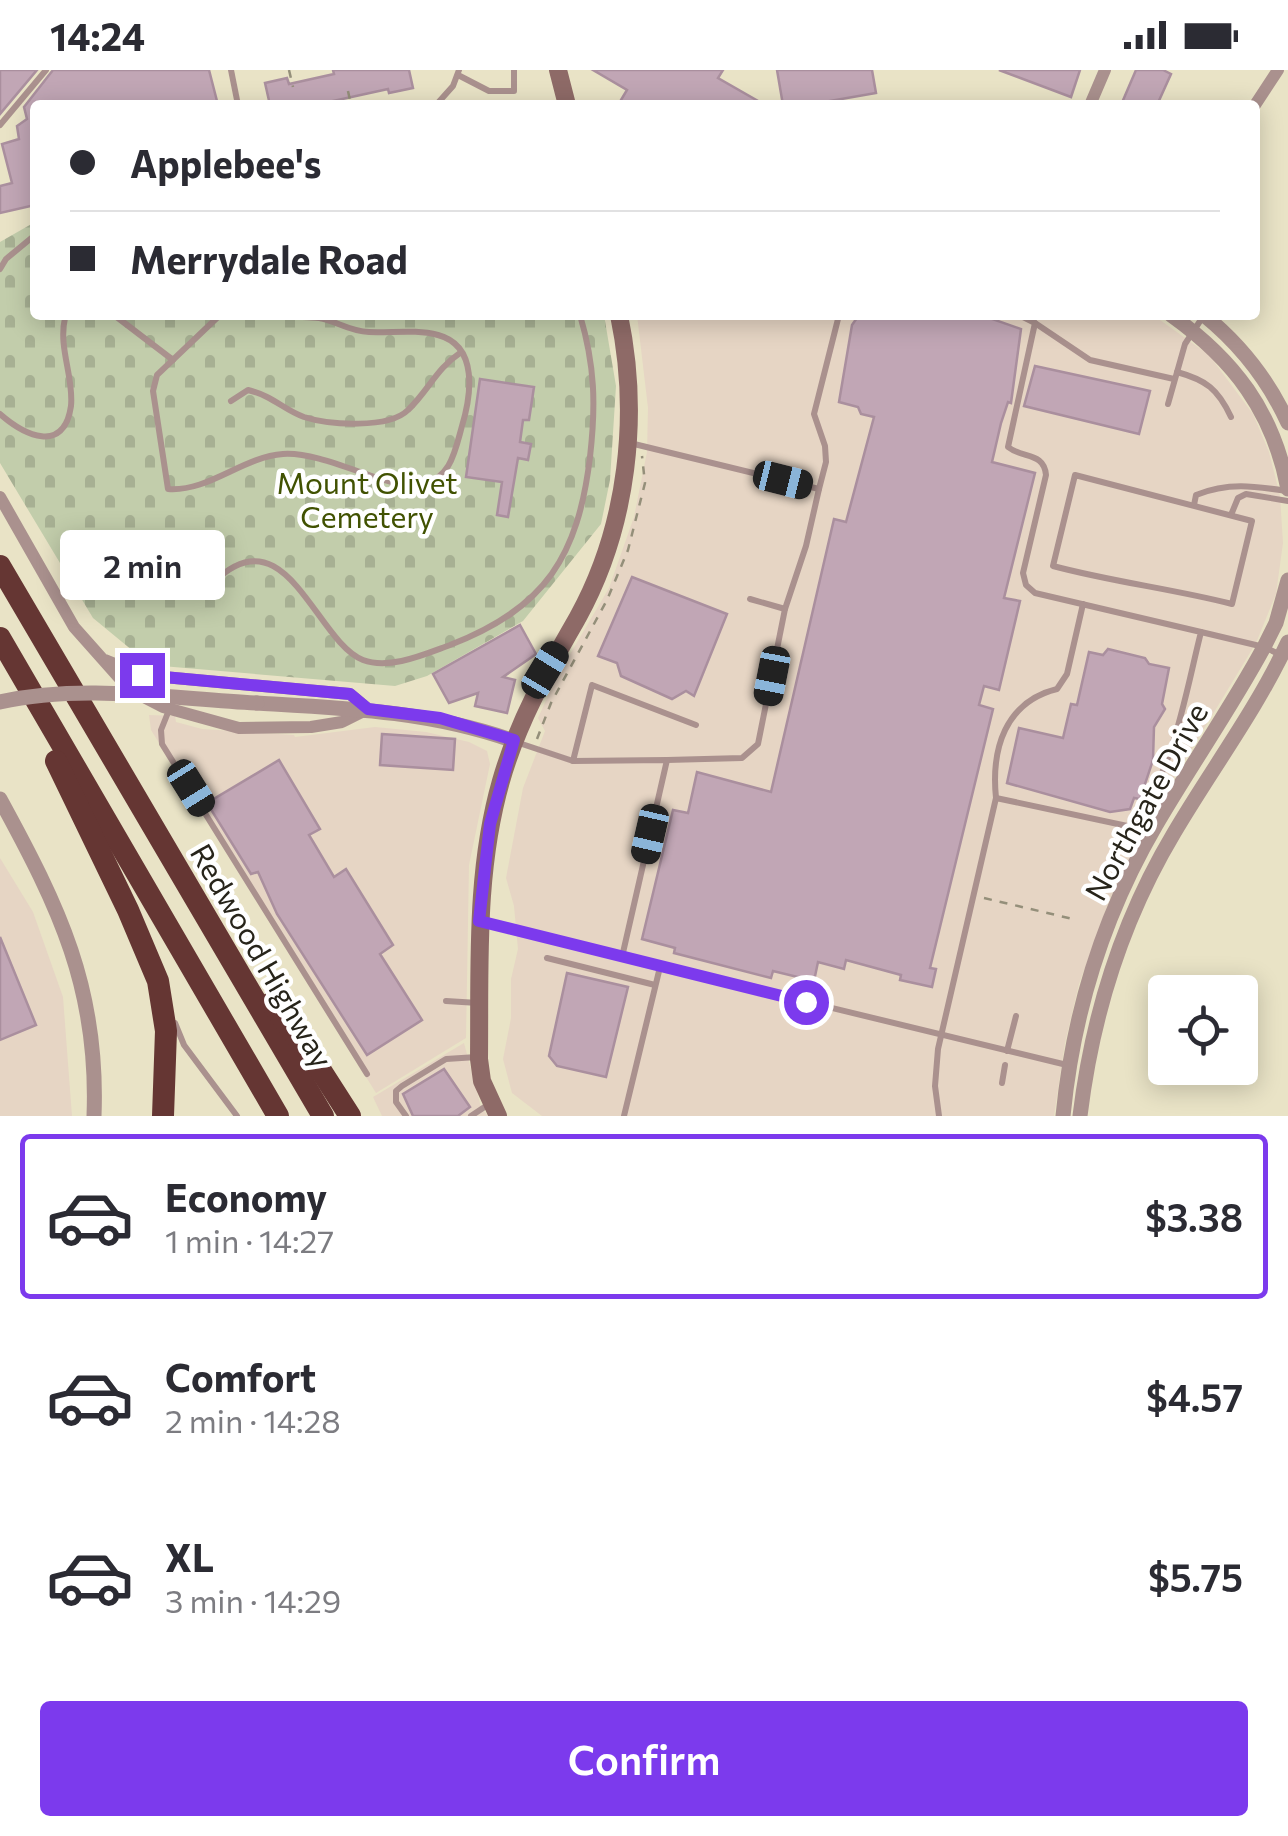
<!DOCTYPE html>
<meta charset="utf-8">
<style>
body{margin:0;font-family:Commissioner,sans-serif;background:#f7f7f7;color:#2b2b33;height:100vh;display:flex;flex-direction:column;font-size:38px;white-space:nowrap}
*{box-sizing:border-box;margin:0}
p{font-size:32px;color:#7c7c81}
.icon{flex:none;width:55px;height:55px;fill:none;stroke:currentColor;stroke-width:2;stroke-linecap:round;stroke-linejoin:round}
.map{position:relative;height:1046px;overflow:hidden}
.side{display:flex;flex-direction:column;background:#fff;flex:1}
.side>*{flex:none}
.guide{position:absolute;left:30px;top:30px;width:1230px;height:220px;border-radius:10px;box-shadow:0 5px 25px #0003;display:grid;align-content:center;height:220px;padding:0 40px;background:#fff}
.fabs{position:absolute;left:1148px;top:905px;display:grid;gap:20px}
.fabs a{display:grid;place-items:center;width:110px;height:110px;border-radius:10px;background:#fff;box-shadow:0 5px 25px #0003;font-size:50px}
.end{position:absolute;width:45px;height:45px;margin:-22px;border:12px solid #7c3aed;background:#fff;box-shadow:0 0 0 5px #fff}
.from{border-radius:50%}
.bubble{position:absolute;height:70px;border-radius:10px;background:#fff;box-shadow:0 5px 25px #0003;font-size:32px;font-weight:600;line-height:70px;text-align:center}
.car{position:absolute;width:30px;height:60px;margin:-30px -15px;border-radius:12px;box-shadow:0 0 8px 2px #0007;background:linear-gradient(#222 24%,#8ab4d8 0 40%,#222 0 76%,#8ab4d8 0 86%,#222 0)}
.guide b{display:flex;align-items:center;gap:35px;height:95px;font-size:38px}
.guide b+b{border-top:2px solid #e1e1e2}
.guide i{width:25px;height:25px;background:#2b2b33}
ul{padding:18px 0 0;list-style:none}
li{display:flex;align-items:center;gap:30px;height:165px;margin:0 20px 15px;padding:0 20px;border:5px solid transparent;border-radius:10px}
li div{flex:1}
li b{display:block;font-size:38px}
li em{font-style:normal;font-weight:600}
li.selected{border-color:#7c3aed}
li>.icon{width:90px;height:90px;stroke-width:1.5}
.cta{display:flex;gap:20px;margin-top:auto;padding:20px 40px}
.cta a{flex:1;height:115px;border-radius:10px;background:#7c3aed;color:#fff;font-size:40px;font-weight:600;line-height:115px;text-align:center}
.status{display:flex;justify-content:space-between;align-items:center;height:70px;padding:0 50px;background:#fff;direction:ltr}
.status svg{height:28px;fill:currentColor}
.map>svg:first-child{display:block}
</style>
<div class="status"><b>14:24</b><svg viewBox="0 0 49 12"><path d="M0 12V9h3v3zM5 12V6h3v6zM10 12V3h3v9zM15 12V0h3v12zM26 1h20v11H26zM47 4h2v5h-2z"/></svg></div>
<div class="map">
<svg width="1288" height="1046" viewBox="0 0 1288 1046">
<defs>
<pattern id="cemetery-stones" width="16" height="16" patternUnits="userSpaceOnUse" patternTransform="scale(2.5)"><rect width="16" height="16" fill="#c2cdab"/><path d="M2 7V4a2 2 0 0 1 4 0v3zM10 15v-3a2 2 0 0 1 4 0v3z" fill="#a7b093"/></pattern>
</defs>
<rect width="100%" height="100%" fill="#e9e3c6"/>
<g fill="#e6d5c4">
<path d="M637,245h516l56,40 44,59 16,38 11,44 3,47 -7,51 -20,49 -108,178 -39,80 -30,83 -14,59 -11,73h-512l-30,-23 -9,-34 8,-41v-39l7,-30 -4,-43 -8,-28 17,-90 22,-57 -7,-13 18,-40 53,-90 25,-71 13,-65 1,-44z"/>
<path d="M149,645l26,1 1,6 26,7 92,6 1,2 80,-10 51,5 43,10 18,9 3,13 -21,101 -3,173 -90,55 -225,-363z"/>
<path d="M0,788l33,54 30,85 9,119h-72z"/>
<path d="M464,973l17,64 7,9h-106l-9,-19z"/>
</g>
<path fill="url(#cemetery-stones)" d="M35,152v93h569l12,71 -6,94 -9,44 -78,97 -96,55 -32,10 -245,-21 -57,-47 -93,-155v-221z"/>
<g fill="#c1a6b5" stroke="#aa8f9e" stroke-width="2.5">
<path d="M0,0h37l-37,44z"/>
<path d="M53,0h156l9,35h-141v-3l-42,3v100l-35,8v-27l12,-3 -10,-39 17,-5 -2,-13 10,-7 -3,-12z"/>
<path d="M333,0h76l4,18 -24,5 -1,-4 -73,16h-45l-5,-22 22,-5 2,6 45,-10z"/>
<path d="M593,0h130l-5,8 47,27h-147l9,-15z"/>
<path d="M777,0h95l4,23 -69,12h-24z"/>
<path d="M999,0h81l-9,27z"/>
<path d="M1136,0h27l8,4 -14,31h-36z"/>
<path d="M859,245h122l40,14 -10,74 -3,-1 -7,21 -9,39 43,11 -31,125 16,3 -21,89 -15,-4 -5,19 14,4 -63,259 6,1 -4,18 -32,-7 1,-5 -55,-15 -2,9 -26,-7 -4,19 -41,-10 -2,7 -97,-25 1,-5 -33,-9 31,-129 15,3 9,-41 74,20 63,-273 12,3 28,-105 -13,-3 -3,-7 -19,-5 13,-77z"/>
<path d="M1035,296l115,25 -11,43 -115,-28z"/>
<path d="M480,309l54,8 -5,33h-6l-3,22 11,2 -3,16 -10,-2 -10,59 -11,-2 5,-33 -36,-5z"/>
<path d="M632,507l95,37 -33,82 -8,-5 -14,8 -51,-23 -4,-13 -19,-7z"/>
<path d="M520,555l16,29 -33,23 12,3 -8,33 -32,-7 3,-13 -29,10 -16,-29z"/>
<path d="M1108,579l37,9 4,6 20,4 -7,36 3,5 -11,18 -1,33 -13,39 -6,-1 -4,11 -20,3 -103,-29 12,-55 44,10 8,-34 6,1 12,-53 14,3z"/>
<path d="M382,664l73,5 -2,31 -73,-5z"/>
<path d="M279,690l41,69 -11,6 25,42 12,-8 47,76 -13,9 42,66 -55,35 -90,-141 -19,-42 -7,2 -44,-71z"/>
<path d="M0,867l36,88 -36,15z"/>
<path d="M567,903l61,14 -22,90 -49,-11 -8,-10z"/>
<path d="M444,999l26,38 -12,9h-45l-10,-22z"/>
</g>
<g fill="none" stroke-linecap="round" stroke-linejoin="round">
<g stroke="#948f7a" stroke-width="2.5" stroke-dasharray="8 8" stroke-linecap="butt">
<path d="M289,0l4,17"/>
<path d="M348,21l3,14"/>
<path d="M537,669l14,-36 56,-103 21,-50 17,-67 -3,-27"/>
<path d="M984,828l93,22"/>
</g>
<g stroke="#aa918e" stroke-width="6">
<path d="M231,0l7,35"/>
<path d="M458,5l31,16h25v-21"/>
<path d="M436,35l17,-19 6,-16"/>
<path d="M0,55l46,-55"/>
<path d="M0,199l6,-10 29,-24"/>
<path d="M114,245l59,45"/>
<path d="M220,245l-63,60 -4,16 15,98c41,3 74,-32 115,-35 43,-3 109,38 139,31 29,-7 33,-34 40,-59 9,-30 17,-80 -24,-91 -22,-6 -46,-2 -69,-3 -21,-1 -34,-12 -50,-14 -13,-2 -25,0 -38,-3"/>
<path d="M1035,253l55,37 84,19"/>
<path d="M1177,302c29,8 41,17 54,45"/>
<path d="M231,331l17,-11c25,6 36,20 56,27 25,8 85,12 104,-7 20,-19 29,-42 52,-57"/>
<path d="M1168,334l17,-60 17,-26"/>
<path d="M0,344c24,21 64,41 71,-8 3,-29 -13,-58 -6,-88l5,-3"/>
<path d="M630,373l189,46 7,-27 -1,-16 -11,-32 25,-99"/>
<path d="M1075,405l177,46 -20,83c-59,-15 -119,-22 -179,-38z"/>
<path d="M1194,435l2,-10c32,-13 58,-9 91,-4"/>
<path d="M1231,445l7,-17 8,-4 42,7"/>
<path d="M214,512c72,-71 102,60 149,78 27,10 62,-6 87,-15 96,-37 128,-89 140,-188 6,-52 5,-91 -10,-142"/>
<path d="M750,529l35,10 21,-63 13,-57"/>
<path d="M1201,562l63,15 17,8"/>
<path d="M169,640l-8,20 1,14 205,330"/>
<path d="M667,690l75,-2 16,-14 27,-135"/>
<path d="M573,691l19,-76 104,40"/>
<path d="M996,728c-5,-49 9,-96 61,-109l10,-15 16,-70"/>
<path d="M485,852l137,35 45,-197 -94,1 -57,-19"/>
<path d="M622,887l445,108"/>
<path d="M547,888l108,27"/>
<path d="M446,931l32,2"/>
<path d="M175,953l9,22 53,71"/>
<path d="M1007,981l9,-35"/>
<path d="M1002,1013l3,-18"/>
<path d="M406,1046l-10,-14v-11l6,-5 44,-27 31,-2"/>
<path d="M471,1046l18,-12"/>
<path d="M624,1046l36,-149"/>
<path d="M939,1046l-4,-30 3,-37 58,-251 136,29c42,-57 52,-127 69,-195l-166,-39 -9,-8 -3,-12 23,-98c-2,-23 -23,-16 -38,-28l27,-124 -16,-8"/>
</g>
<g stroke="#aa918e" stroke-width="12">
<path d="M1090,35l15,-35"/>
<path d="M1255,35l23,-35"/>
<path d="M0,427l74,130 56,63 33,17 76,21 72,-1 31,-5 26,-13 -18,-15 -208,-19 -37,-15"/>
</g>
<g stroke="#aa918e" stroke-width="15">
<path d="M1171,245c63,45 102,96 117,174"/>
<path d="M1204,245c37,30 64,64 84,108"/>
<path d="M257,633c88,5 173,8 257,38"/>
<path d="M0,729c59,108 99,190 94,317"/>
<path d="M1063,1046c10,-103 41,-202 93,-291 35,-60 75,-117 108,-178l12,-24 12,-43"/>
<path d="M1080,1046c12,-99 42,-196 94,-283 37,-63 83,-124 114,-191"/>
</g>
<g stroke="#8e6a67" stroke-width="18">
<path d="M558,0l9,35"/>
<path d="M498,1046l-16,-35 -3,-22c1,-94 -4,-187 22,-278 17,-60 46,-110 77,-164 50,-91 62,-202 41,-302"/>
</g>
<g stroke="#653633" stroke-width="22">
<path d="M0,496l323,550"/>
<path d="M0,568l278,478"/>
<path d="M56,691l72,149 30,71 8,50 -3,85"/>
<path d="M271,933l45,60 34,53"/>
</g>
<path stroke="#aa918e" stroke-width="15" d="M0,632c83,-19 173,-3 257,1"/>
</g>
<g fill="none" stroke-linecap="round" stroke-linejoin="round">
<path stroke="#7c3aed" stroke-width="12" d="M142,605l208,19 18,15 72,9 74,22 -24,84 -11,97 327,81"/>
</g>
<g text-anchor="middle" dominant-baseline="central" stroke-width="9" stroke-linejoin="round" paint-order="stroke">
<g font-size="30" fill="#415202" stroke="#fff">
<text x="367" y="411">Mount Olivet<tspan x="367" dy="34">Cemetery</tspan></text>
</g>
<g font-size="30" fill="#27241a" stroke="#fff">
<text transform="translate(1145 731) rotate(-61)">Northgate Drive</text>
<text transform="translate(263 885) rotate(60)">Redwood Highway</text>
</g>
</g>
</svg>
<div class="fabs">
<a><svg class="icon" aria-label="locate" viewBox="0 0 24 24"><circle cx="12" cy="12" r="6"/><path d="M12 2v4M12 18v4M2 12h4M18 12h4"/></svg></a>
</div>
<i class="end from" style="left:806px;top:932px"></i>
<i class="end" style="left:142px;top:605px"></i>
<div class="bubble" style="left:60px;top:460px;width:165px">2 min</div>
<i class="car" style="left:783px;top:410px;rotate:104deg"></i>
<i class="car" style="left:545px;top:600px;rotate:31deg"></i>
<i class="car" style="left:772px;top:606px;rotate:191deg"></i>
<i class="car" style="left:191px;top:718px;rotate:148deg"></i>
<i class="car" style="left:650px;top:764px;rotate:193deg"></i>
<div class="guide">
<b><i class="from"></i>Applebee's</b>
<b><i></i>Merrydale Road</b>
</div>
</div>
<section class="side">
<ul>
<li class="selected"><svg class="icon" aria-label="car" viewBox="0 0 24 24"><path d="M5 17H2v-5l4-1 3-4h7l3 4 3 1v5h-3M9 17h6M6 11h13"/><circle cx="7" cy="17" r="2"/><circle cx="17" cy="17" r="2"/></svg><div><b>Economy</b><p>1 min · 14:27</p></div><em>$3.38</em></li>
<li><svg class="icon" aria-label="car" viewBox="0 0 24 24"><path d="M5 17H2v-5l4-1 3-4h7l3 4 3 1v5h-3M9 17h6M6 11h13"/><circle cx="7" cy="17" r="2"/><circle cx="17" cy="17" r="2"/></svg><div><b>Comfort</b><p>2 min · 14:28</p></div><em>$4.57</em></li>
<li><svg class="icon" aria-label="car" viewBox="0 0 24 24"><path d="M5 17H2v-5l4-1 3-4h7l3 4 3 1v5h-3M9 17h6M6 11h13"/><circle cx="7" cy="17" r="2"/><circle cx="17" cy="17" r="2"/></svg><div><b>XL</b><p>3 min · 14:29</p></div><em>$5.75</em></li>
</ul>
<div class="cta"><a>Confirm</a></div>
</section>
